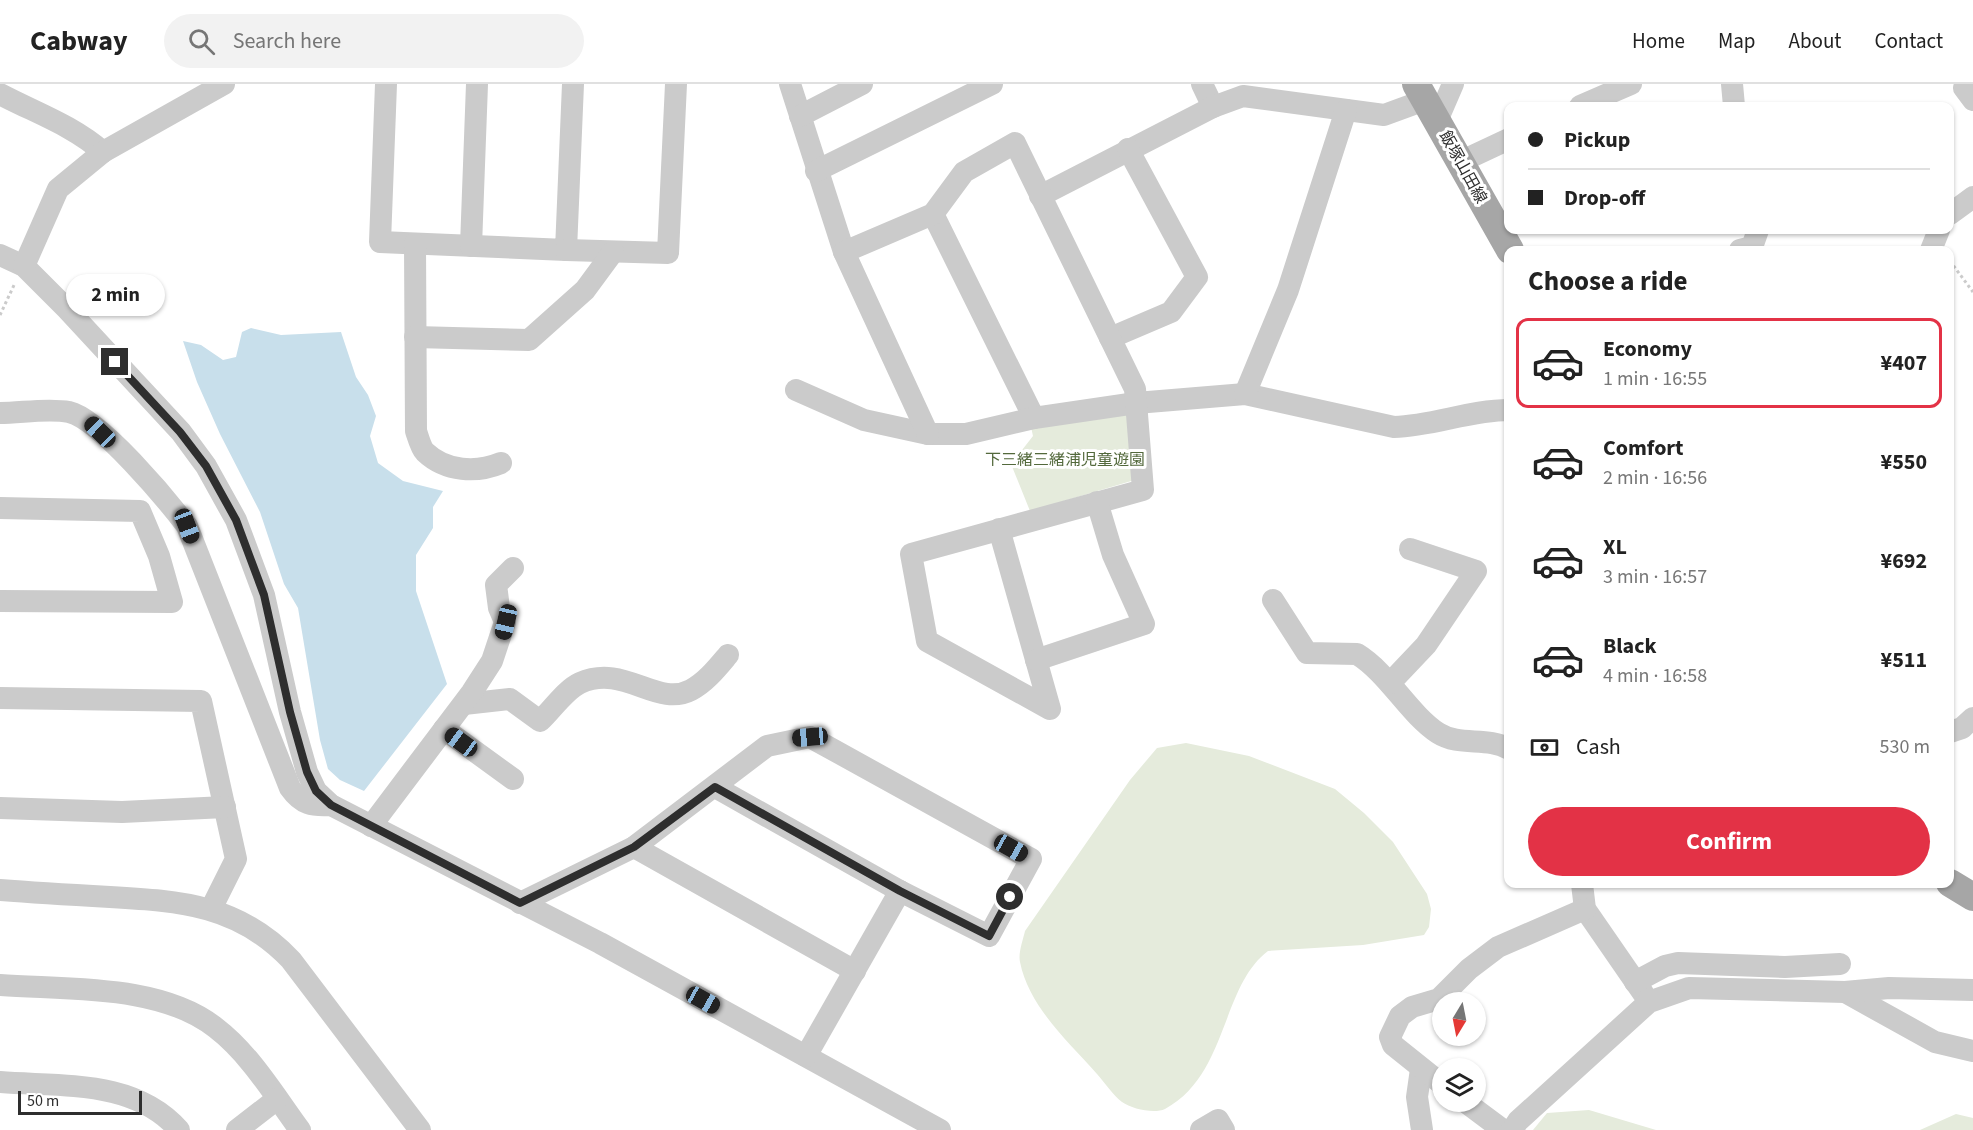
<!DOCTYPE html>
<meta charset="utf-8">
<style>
body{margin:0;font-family:"Source Sans 3","Noto Sans JP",sans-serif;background:#f2f2f2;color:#222;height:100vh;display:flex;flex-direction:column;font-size:22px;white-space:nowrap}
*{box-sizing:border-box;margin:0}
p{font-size:20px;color:#767676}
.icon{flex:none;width:33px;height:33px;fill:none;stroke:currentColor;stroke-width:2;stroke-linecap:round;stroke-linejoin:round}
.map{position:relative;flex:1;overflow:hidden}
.sheet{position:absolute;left:1504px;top:162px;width:450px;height:642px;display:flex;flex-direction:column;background:#fff;border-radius:12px;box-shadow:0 2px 4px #0004}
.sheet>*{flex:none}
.banner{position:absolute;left:1504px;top:18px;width:450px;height:132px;border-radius:12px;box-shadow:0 2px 4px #0004;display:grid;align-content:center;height:132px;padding:0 24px;background:#fff}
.needle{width:39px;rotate:190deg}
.controls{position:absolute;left:1432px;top:908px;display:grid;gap:12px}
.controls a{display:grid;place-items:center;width:54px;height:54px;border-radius:50%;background:#fff;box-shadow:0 2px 4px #0004;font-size:30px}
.scale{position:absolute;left:18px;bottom:15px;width:124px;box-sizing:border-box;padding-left:6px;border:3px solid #2e2e2e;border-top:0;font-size:16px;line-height:21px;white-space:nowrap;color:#2e2e2e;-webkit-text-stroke:4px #fff;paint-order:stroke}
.end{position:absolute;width:27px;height:27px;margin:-14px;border:8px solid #2e2e2e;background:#fff;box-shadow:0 0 0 3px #fff}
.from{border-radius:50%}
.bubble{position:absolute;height:42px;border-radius:21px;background:#fff;box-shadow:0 2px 4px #0004;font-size:20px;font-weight:700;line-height:42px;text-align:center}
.car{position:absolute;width:18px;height:36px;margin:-18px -9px;border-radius:8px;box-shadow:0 0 4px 2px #0007;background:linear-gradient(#222 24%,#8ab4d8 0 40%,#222 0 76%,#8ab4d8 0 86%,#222 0)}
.banner b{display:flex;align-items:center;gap:21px;height:57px;font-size:22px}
.banner b+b{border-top:2px solid #e0e0e0}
.banner i{width:15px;height:15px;background:#222}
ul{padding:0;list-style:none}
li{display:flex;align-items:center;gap:18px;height:90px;margin:0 12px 9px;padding:0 12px;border:3px solid transparent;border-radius:12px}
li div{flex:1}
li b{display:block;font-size:22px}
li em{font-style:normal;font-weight:700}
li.on{border-color:#e33246}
li>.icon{width:54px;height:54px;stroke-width:1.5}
h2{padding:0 24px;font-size:27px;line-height:72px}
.pay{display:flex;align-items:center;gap:15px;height:66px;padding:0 24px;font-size:22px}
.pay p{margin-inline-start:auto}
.primary-button{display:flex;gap:12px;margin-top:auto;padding:12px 24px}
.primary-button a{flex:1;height:69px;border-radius:36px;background:#e33246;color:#fff;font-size:24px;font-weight:700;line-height:69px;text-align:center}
header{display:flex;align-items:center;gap:36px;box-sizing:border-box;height:84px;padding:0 30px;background:#fff;border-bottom:2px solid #e0e0e0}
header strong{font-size:28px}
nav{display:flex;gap:33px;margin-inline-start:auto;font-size:21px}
.search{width:420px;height:54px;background:#f2f2f2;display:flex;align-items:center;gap:15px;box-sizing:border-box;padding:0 21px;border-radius:33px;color:#767676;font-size:22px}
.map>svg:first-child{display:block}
</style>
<header>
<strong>Cabway</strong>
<div class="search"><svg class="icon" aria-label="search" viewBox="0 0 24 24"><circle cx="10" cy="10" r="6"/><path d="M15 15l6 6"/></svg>Search here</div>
<nav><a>Home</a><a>Map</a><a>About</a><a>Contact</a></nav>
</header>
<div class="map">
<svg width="1973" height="1046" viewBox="0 0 1973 1046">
<rect width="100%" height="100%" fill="#fff"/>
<g fill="#e5ebdc">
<path d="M1122,327l10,5 6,63 -108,32 -19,-47 22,-28 -2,-9z"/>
<path d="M1186,659l63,13 86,33 29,24 29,29 34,52 4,15 -2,18 -5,8 -61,10 -95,6c-47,35 -40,124 -103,158 -11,5 -33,0 -43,-7 -9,-7 -17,-19 -25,-28 -29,-33 -68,-67 -77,-112 -2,-9 3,-22 5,-31l105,-151 27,-32z"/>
<path d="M1589,1026l67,20h-123l14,-17z"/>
<path d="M1956,1030l17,4v12h-53z"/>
</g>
<path fill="#c8dfeb" d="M251,244l30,7 60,-3 15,45 12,18 8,21 -6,20 8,27 25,18 40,10 -10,16v21l-17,27v36l31,93 -83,107 -24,-11 -12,-11 -8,-29 -22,-132 -14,-24 -24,-72 -40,-78 -23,-52 -14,-41 18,4 22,15 13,-3 6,-25z"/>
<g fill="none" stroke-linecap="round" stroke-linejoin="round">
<g stroke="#cbcbcb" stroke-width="3" stroke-dasharray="3 3" stroke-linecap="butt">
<path d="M1950,177l23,31"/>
<path d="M0,231l15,-32"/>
</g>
<g stroke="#cbcbcb" stroke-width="22">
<path d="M386,0l-6,158 186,8 7,-166"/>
<path d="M790,0l54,168"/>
<path d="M1202,0l11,23"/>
<path d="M1732,0l2,22"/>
<path d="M1964,4l9,12"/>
<path d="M0,10c36,19 72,31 103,58"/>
<path d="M1580,22l51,-22"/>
<path d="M800,32l62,-32"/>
<path d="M1437,37l16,-37"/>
<path d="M1460,78l49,-23"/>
<path d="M816,87l176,-87"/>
<path d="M1040,112l173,-89 30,-11 141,19 41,-15"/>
<path d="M933,130l101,204"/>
<path d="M1950,130l23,-17"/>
<path d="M415,160l1,187c2,6 5,17 9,21 21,20 52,21 76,11"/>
<path d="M471,162l6,-162"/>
<path d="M566,166l102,3 8,-169"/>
<path d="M1740,166l12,-3 6,-17"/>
<path d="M1931,166l8,-20"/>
<path d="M0,171l24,11 43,43 114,123 25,34 30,54 28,75 26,117 17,60 9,19 15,14 269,138 340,187"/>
<path d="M24,182l34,-77 45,-37 121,-68"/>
<path d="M415,253l114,3 56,-50 28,-38"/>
<path d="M1110,254l61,-26 26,-35 -69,-128"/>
<path d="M796,306l68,30 64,14h38l68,-16 102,-15 109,-9 149,33c39,-1 76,-17 115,-17"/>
<path d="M1245,310l43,-104 58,-180"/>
<path d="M0,329c21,0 48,-5 69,-1 31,7 98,88 118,114l103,262c12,17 22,18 41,17"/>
<path d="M928,350l-84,-182 89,-38 31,-42 51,-29 120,246 8,101 -232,64 16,87 123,68 -51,-180"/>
<path d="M0,424l140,3 19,45 13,46 -172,-1"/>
<path d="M1273,516l34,53 50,1c31,19 52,60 81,79 22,14 49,3 71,16"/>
<path d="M1036,576l108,-36 -31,-69 -16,-53"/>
<path d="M1390,599l36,-38 50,-74 -66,-22"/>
<path d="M0,614l201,3 35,158 -25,50"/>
<path d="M464,620l46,-5 30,22c12,-11 25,-31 40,-38 44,-20 77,25 111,7 15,-8 26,-22 37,-35"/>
<path d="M444,645l69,50"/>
<path d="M1950,648l12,-4 11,-10"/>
<path d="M0,724l122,4 103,-5"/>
<path d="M371,742l101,-134 20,-31 13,-39 -6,-14 -3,-23 17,-17"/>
<path d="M634,763l221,124"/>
<path d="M1582,800l3,25 58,84"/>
<path d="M0,806c37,3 73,5 110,7 71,4 129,8 181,63l129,170"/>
<path d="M520,819l114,-56 133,-101 43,-9 221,122 -42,77 -89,-45 -185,-104"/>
<path d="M1635,898l30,-16 13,-3 107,4 55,-3"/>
<path d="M0,901c68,5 161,-1 216,43 34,26 59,68 84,102"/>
<path d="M1845,908l90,50 38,9"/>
<path d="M806,972l94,-165"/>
<path d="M1421,985l-4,28 5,33"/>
<path d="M0,998c62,5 134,-3 179,48"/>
<path d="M1443,1001l-50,-40 -3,-8 10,-21 12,-9 27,-8 30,-30 29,-22 87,-38"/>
<path d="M1464,1017l39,29"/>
<path d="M237,1046l40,-31"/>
<path d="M1201,1046l17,-10 6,10"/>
<path d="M1512,1046l6,-9 131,-119 40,-14 156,4 44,-4 84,2"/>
</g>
<g stroke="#a6a6a6" stroke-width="28">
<path d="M1416,0l94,166"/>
<path d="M1950,799l23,14"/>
</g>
</g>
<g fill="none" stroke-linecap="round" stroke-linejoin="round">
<path stroke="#2e2e2e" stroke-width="8" d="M115,278l65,70 26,34 30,54 28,75 26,117 17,60 9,19 15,14 189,98 114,-56 81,-60 185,104 89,45 21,-39"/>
</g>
<g text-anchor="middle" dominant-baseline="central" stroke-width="6" stroke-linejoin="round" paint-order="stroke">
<g font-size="16" fill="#2e2e2e" stroke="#fff">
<text transform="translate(1463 83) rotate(61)">飯塚山田線</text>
</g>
<g font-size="16" fill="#53693c" stroke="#fff">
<text x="1065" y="376">下三緒三緒浦児童遊園</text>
</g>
</g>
</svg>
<div class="controls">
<a><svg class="needle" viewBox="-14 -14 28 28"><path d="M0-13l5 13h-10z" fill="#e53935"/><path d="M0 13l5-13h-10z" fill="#767676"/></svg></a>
<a><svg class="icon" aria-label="layers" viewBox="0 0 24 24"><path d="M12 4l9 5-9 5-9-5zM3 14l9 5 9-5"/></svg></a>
</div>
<div class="scale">50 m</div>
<i class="end from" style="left:1010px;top:813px"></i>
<i class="end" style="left:115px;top:278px"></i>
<div class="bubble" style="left:66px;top:190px;width:99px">2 min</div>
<i class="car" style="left:100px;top:348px;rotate:314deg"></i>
<i class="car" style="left:187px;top:442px;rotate:159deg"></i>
<i class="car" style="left:506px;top:538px;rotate:193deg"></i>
<i class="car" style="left:810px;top:653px;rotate:265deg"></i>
<i class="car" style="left:461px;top:658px;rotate:306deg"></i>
<i class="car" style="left:1011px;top:764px;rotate:119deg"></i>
<i class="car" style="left:703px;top:916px;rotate:119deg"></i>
<div class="banner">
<b><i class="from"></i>Pickup</b>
<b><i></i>Drop-off</b>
</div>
<section class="sheet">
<h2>Choose a ride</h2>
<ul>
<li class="on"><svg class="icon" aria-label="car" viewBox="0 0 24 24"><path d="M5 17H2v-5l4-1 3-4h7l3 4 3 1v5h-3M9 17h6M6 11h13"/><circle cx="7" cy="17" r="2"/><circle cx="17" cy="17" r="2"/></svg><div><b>Economy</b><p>1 min · 16:55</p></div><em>¥407</em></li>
<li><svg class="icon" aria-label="car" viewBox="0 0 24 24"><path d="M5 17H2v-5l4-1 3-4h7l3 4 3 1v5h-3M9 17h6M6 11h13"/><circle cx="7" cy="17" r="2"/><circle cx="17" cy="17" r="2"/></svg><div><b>Comfort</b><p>2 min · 16:56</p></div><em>¥550</em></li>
<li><svg class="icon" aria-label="car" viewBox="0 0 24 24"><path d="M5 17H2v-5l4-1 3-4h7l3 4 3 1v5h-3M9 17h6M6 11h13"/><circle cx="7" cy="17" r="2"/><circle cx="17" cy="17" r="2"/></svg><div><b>XL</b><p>3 min · 16:57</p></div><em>¥692</em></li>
<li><svg class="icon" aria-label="car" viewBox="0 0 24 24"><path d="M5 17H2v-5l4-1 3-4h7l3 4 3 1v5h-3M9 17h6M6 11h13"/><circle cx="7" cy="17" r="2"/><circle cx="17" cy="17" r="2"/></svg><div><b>Black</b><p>4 min · 16:58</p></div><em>¥511</em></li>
</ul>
<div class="pay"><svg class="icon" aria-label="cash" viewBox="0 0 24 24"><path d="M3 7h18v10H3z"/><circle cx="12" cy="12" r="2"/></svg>Cash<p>530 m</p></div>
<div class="primary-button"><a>Confirm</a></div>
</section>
</div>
